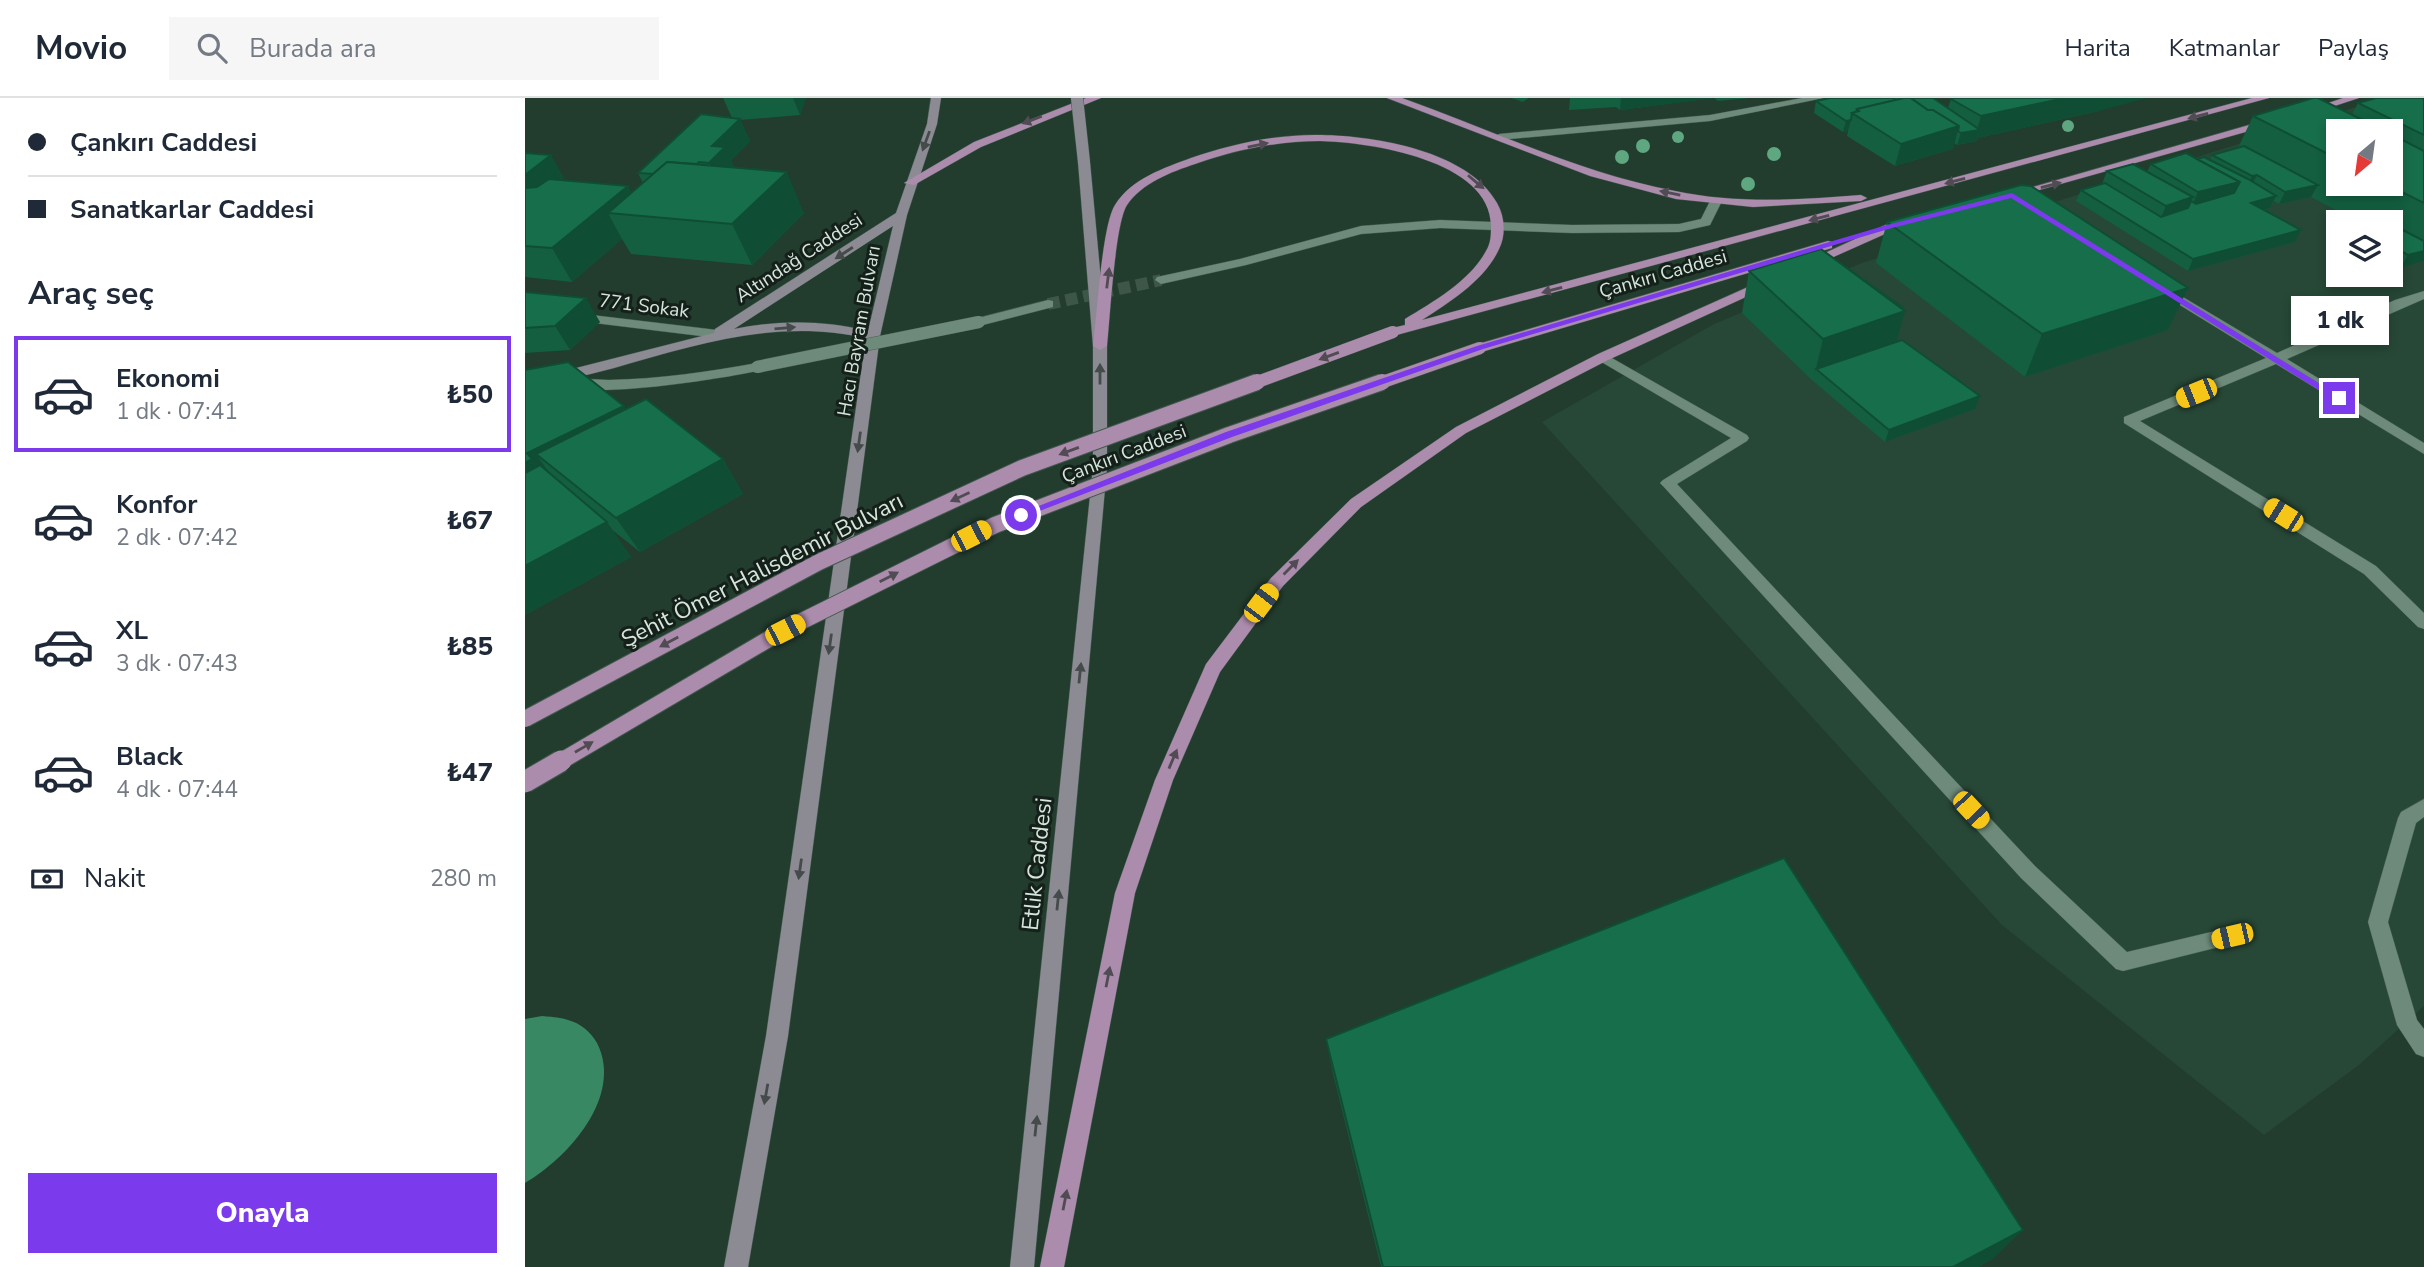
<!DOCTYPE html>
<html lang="tr">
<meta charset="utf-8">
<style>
body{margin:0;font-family:"Nunito Sans",sans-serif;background:#f6f6f7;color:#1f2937;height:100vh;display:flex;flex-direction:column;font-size:26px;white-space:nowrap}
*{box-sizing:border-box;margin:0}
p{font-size:23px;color:#747a83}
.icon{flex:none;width:38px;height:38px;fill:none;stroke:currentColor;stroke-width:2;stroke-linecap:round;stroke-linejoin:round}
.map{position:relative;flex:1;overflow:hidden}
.sheet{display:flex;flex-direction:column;background:#fff;width:525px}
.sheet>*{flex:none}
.banner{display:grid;align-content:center;height:154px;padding:0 28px;background:#fff}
.needle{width:46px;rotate:209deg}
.tools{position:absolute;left:1801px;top:21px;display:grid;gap:14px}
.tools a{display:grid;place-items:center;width:77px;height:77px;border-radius:0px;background:#fff;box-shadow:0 4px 10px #0003;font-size:35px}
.end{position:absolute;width:32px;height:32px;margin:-16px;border:9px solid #7c3aed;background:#fff;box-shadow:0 0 0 4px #fff}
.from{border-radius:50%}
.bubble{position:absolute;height:49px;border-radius:0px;background:#fff;box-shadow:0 4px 10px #0003;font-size:23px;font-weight:800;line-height:49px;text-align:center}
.car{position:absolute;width:21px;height:42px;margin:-21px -10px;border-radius:9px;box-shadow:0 0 5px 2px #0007;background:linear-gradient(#f5c518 24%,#345 0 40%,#f5c518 0 76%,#345 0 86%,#f5c518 0)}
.banner b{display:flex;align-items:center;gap:24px;height:66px;font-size:26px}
.banner b+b{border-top:2px solid #e0e1e3}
.banner i{width:18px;height:18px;background:#1f2937}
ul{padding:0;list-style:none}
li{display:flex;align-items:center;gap:21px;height:116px;margin:0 14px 10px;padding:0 14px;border:4px solid transparent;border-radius:0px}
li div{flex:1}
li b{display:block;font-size:26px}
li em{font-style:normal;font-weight:800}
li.current{border-color:#7c3aed}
li>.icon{width:63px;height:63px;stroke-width:1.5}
h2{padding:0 28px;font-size:32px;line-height:84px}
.pay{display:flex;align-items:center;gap:18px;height:77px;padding:0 28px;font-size:26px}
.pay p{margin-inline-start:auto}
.primary-button{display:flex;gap:14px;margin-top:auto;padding:14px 28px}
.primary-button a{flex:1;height:80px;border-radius:0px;background:#7c3aed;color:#fff;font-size:28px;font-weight:800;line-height:80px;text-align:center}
header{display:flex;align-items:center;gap:42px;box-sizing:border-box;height:98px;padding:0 35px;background:#fff;border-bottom:2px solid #e0e1e3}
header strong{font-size:33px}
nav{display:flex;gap:38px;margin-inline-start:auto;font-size:24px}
.search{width:490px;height:63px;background:#f6f6f7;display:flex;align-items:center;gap:18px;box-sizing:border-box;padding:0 24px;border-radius:0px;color:#747a83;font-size:26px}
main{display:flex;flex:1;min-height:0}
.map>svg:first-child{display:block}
</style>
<header>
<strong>Movio</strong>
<div class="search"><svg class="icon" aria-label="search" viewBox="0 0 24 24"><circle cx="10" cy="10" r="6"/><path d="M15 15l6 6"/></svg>Burada ara</div>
<nav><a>Harita</a><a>Katmanlar</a><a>Paylaş</a></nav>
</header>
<main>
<section class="sheet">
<div class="banner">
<b><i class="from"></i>Çankırı Caddesi</b>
<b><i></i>Sanatkarlar Caddesi</b>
</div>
<h2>Araç seç</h2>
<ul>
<li class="current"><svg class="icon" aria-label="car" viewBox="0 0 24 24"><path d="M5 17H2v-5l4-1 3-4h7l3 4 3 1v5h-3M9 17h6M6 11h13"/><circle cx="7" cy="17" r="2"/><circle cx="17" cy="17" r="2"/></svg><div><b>Ekonomi</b><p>1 dk · 07:41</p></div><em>₺50</em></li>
<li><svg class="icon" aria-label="car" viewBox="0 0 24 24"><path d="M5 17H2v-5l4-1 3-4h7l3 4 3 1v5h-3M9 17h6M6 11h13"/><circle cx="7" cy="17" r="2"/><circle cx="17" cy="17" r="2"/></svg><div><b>Konfor</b><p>2 dk · 07:42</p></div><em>₺67</em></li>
<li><svg class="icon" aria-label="car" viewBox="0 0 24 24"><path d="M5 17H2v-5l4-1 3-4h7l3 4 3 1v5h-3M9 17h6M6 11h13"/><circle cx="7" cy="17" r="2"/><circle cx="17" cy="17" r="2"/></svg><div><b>XL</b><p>3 dk · 07:43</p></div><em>₺85</em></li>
<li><svg class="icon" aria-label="car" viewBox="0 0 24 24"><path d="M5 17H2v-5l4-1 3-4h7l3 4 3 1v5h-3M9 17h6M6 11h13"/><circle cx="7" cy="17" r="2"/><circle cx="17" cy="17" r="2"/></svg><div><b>Black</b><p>4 dk · 07:44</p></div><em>₺47</em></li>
</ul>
<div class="pay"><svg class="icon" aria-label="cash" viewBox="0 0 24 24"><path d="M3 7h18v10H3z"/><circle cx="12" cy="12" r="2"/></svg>Nakit<p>280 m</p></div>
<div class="primary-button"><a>Onayla</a></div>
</section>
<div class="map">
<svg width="1899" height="1169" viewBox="0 0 1899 1169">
<rect width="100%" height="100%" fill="#223c2e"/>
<path fill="#274837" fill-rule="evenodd" d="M1859,0h40v908l-65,59 -95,70 -262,-210 -460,-503 172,-98 148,-61zM1813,33h53v53h-53zM1813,124h53v53h-53z"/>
<path fill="#388963" d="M17,918c8,1 18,1 26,4 12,3 23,12 29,23 27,53 -29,115 -72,140v-164z"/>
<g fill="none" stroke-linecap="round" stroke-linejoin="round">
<path stroke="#3d5648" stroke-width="12" stroke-dasharray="12 6" stroke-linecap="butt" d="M523,206l113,-24"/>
<g stroke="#42594e" stroke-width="1">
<path id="service" d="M1078,255l144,82 2,3 -2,3 -70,43 358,382 92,86 105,-25 7,3 3,6 -3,6 -116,29 -7,-2 -95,-91 -358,-392 -3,-3 3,-3 68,-42 -133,-78 -2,-3z"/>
</g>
<g stroke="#42594e" stroke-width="1">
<g id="pedestrian">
<path d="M1191,100l6,3 -12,24 -31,7 -107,1 -132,-5 -79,6 -115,31 -85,19 -6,-4 2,-3 83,-18 121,-33 79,-6 132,5 107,-1 22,-5 9,-18z"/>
<path d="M523,202l5,1v6l-74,19 -7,-4 2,-3z"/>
<path d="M232,265l5,1v6c-30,7 -177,31 -196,14 9,-8 30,-4 43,-4 50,-1 99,-8 148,-17z"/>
</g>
</g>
<g stroke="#42594e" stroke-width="1">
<g id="minor">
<path d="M1277,0h22l-114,23 -211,19 -5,-3 5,-3 211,-19z"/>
<path d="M1636,186l116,69 118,-53 29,-9v8l-137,60 137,84v11l-148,-90 -136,57 236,145 48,47v16l-6,-2 -54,-53 -240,-151v-6l142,-59 -109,-67v-6z"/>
<path d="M50,215l142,17 7,4 -7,4 -147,-18 -2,-3z"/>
<path d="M1899,701v18l-8,6 -28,99 29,98 7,9v28l-8,-3 -19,-29 -29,-103 30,-104 3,-6z"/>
</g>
</g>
<g stroke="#42594e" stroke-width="1">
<g id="secondary">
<path d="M406,0h10l-4,26 -30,91 -27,121 -92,700 -40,231h-24l42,-231 100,-698c-87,-20 -169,6 -252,30 -30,8 -60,14 -89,21v-8l189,-48 1,-4 181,-116 31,-89zM368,128l-25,105c-45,-11 -89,-11 -134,-2z"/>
<path d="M559,61l6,3 17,184v121l-73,800h-24l83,-800v-121l-15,-184z"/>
</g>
</g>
<g stroke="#42594e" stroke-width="1">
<g id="primary">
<path d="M561,0h15l-120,49 -67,38 -10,-2 70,-41z"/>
<path d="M862,0h15c90,32 178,75 273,93 61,13 124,9 186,4l6,3 -6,3 -108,6 -77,-8 -86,-23z"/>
<path d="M1727,0h17l-876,238 -5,-1v-6l17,-4v-6c28,-17 65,-38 81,-68 5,-8 5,-16 5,-25 0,-66 -122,-84 -171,-85 -43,0 -85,9 -125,23 -24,8 -53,19 -68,41 -12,18 -17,113 -20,141l-7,4 -7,-4c4,-30 9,-121 22,-141 16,-26 49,-37 76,-47 41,-14 86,-24 130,-23 55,1 147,16 176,68 8,14 9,32 2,46 -14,31 -49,53 -77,71z"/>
<path d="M1818,0h16l-49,16 -5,-3z"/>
<path d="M1745,21l5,3 -1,2 -256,72 -10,-2z"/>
<path d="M1365,125l6,4 -2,3 -83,37h-8l-2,-3z"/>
<path d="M1303,143l4,1v6l-347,103 -5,1 -7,-4 2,-3z"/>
<path d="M1241,181l4,1v6l-162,74 -142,73 -105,74 -78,79 -63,86 -47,108 -38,113 -71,374h-24l75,-374 40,-113 51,-116 65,-86 80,-79 105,-72 142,-73z"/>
</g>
</g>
<use href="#service" fill="#6d8a7a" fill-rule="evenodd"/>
<use href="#pedestrian" fill="#6d8a7a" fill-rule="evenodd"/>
<use href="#minor" fill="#6d8a7a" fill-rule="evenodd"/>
<use href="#secondary" fill="#8c8b93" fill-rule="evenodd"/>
<use href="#primary" fill="#ac8cac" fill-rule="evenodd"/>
<g stroke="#42594e" stroke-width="13" stroke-linecap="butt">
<path id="pedestrian-bridge" d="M232,269l222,-45"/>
</g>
<g stroke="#42594e" stroke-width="13" stroke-linecap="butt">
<path id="secondary-bridge" d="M552,0l7,64"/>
</g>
<g stroke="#42594e" stroke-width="13" stroke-linecap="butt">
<g id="primary-bridge-far2">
<path d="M727,286l141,-52"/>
<path d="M852,286l103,-36"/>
</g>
</g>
<g stroke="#42594e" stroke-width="18" stroke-linecap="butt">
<g id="primary-bridge-far1">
<path d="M0,621l294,-157 203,-94 235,-86"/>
<path d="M33,665l226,-133 211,-105 234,-90 153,-53"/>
</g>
</g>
<g stroke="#42594e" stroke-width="23" stroke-linecap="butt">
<path id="primary-bridge" d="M0,684l36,-21"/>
</g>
<use href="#pedestrian-bridge" stroke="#6d8a7a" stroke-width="12"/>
<use href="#secondary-bridge" stroke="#8c8b93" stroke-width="12"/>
<use href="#primary-bridge-far2" stroke="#ac8cac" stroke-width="12"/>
<use href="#primary-bridge-far1" stroke="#ac8cac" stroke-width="16"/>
<use href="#primary-bridge" stroke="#ac8cac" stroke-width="21"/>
</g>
<g fill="#5ea781">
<circle cx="1543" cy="28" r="6"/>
<circle cx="1153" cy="39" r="6"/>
<circle cx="1118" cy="48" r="7"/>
<circle cx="1249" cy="56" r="7"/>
<circle cx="1097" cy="59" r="7"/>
<circle cx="1223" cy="86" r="7"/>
</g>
<g fill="#135f40" fill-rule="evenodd">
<path d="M198,0h83l-6,17 -60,5 10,21 -19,19 3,8 70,45 -52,52 -121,-11 -9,-15 -50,43 -47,-5v-124l39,25 -3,2 71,12 11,-9 -5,-10 94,-55z"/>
<path d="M986,0h18l-6,4z"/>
<path d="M1045,0h180l-32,3 -4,-3 -94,12 -4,-3 -47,3z"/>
<path d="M1305,0h103l15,10 3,-9 148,12 -121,27 -1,3 -20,4 -3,-2 -1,6 -58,17 -48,-30 1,-5 -5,1 -29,-19 2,-12z"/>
<path d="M1899,0v163l-24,7 -9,-6v-40h-32l-48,-25 -32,7 -5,-3 -4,7 -6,2 31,32 -107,29 -112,-70 5,-11 21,-6 5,-13 40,1 4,-8 46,-5 13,1 2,-5 26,-7 15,-32 99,-1 6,-12zM1813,33h53v53h-53z"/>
<path d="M1362,124l281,108 -143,47 -149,-114z"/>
<path d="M1224,173l153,36 -6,35 79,67 -90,33 -72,-61 -71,-68z"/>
<path d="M0,194l75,30 -30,28 -45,3z"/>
<path d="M0,272l101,39 97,50 20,35 -103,58 -29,-23 20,28 -106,58z"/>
<path d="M801,941l668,219 -16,9h-597l-48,-193z"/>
</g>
<g fill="#0f4e34">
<path d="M268,0h13l-6,17z"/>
<path d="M1096,0h93l-94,12z"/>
<path d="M1540,0h82l-48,13 -121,27 -1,3 -20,4 4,-12 16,-3 4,-14z"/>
<path d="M215,21l10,22 -19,19 4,9 -15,17 -11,-23 3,-17z"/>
<path d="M1326,22l-3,11 -5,1 3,-11z"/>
<path d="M1434,28l-6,23 -58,17 6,-22z"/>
<path d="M26,57l13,23 -39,31v-34z"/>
<path d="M262,74l17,41 -52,52 -20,-41z"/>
<path d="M1732,77l-6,12 -5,1 6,-12z"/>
<path d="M1715,84l-11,23 -41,10 10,-23z"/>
<path d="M1793,87l-7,12 -32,7 6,-12z"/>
<path d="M103,88l17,30 -37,-3 14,26 -50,43 -20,-34z"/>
<path d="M1751,98l-6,12 -24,6 5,-11z"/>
<path d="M1668,99l-11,23 -26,9 10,-23z"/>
<path d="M1776,132l-6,12 -107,29 5,-12z"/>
<path d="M1899,145v18l-24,7 8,-13z"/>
<path d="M1663,190l-20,42 -143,47 17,-43z"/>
<path d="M61,200l14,24 -30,28 -15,-24z"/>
<path d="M1377,209l-2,6 5,-2 -12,43 -77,15 -3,12 10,-42z"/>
<path d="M1455,298l-5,13 -90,33 4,-12z"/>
<path d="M99,308l22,34 -110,14 22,31 -33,24v-46l2,-10z"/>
<path d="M198,361l20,35 -103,58 -24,-34z"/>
<path d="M82,424l24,35 -106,58v-49z"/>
<path d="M1498,1132l-29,28 -16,9h-25z"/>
</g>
<g fill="#166f4a" stroke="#0f4e34" stroke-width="2">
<path d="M1305,0h63l3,2 -39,9 -1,3 -4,1 -1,7 -5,1 -30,-20z"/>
<path d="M1379,0h7l17,12h5l26,16 -58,18 -49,-31 7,-2 -2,-2z"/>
<path d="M1386,0h22l47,32 -19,3 -3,-2 1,-5 -26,-16h-5z"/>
<path d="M1429,0h111l-84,18 -30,-17z"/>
<path d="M1788,0h5l67,33h-47v28l-85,-43z"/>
<path d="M1851,0h48v37l-66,-32z"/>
<path d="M176,16l39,5 -28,27 13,1 -16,16 -10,-1 -2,2 -30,-2 -14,12 -15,-1z"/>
<path d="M1866,36l33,17v52l-38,-19h5z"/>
<path d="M1719,48l74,39 -33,7 -28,-17 -5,1 -40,-21z"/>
<path d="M0,55l26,2 -26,20z"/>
<path d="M1661,55l54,29 -42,10 -47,-28z"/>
<path d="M1679,59l44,22 28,17 -25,7 50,27 -108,29 -112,-69 24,-7 56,34 27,-9 3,-7 5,3 38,-11 6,-11 -43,-23z"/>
<path d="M142,64l120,10 -55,52 -124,-11z"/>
<path d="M1608,66l60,33 -27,9 -59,-35z"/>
<path d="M24,81l79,7 -76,62 -27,-2v-58l12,-1z"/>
<path d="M1496,87l10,1 157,102 -146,46 -155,-112z"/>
<path d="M1870,128l29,15v10l-16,4 -17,-9v-19z"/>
<path d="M1296,151l84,62 -82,28 -74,-68z"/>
<path d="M1321,169l56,40 -1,1z"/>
<path d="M0,194l61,6 -31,28 -30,2z"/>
<path d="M1377,242l78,56 -91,34 -73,-61z"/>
<path d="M43,264l56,44 -97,47 5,6 -7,4v-93z"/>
<path d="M121,301l77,60 -107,59 -80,-64z"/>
<path d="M15,367l67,57 -82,44v-93z"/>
<path d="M1259,760l239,372 -70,37h-570l-57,-228z"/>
</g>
<defs><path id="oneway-solid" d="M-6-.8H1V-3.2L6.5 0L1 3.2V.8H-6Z" transform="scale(1.75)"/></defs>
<g fill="#514b54">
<use href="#oneway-solid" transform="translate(1673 18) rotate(165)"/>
<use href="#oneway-solid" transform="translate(507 22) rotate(159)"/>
<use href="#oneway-solid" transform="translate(733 47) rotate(-11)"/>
<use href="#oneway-solid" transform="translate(1430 83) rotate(165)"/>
<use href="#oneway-solid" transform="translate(951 84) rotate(40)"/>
<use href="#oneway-solid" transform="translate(1526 87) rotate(-14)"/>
<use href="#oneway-solid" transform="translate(1145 95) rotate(-169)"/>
<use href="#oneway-solid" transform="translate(1294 120) rotate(165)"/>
<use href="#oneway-solid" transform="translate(583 180) rotate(-83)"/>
<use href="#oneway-solid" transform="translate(1027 192) rotate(165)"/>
<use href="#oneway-solid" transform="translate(804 258) rotate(160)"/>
<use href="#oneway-solid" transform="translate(544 353) rotate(160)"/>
<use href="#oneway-solid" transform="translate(435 399) rotate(155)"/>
<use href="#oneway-solid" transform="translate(766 469) rotate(-45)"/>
<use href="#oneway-solid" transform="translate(364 479) rotate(-27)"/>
<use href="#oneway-solid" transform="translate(144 544) rotate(152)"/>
<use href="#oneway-solid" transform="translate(59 649) rotate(-30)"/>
<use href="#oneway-solid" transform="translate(648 661) rotate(-67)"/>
<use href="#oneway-solid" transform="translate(583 879) rotate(-79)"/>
<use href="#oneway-solid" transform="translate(540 1102) rotate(-79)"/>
</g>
<g fill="#444b4a">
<use href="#oneway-solid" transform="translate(401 43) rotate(110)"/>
<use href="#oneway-solid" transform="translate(319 155) rotate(147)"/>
<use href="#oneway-solid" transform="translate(260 230) rotate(-5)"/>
<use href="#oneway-solid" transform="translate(575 276) rotate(-90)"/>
<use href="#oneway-solid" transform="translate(334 344) rotate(98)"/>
<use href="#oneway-solid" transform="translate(305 546) rotate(98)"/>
<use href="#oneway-solid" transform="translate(555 575) rotate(-84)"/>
<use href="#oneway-solid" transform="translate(275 771) rotate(98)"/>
<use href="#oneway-solid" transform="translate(533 802) rotate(-84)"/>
<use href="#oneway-solid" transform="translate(241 996) rotate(100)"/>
<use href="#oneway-solid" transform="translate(511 1028) rotate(-84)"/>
</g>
<path fill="#7c3aed" d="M1487,95l331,205 -8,2 -324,-202 -119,30 -409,121 -251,88 -208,80 -8,-2 210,-83 251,-86 410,-121z"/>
<g text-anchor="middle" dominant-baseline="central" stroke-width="6" stroke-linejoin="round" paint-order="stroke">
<g font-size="19" fill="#d6e6dd" stroke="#142019">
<text transform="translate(274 160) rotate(-33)">Altındağ Caddesi</text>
<text transform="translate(1138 176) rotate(-16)">Çankırı Caddesi</text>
<text transform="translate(119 208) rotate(7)">771 Sokak</text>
<text transform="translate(334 233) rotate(-80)">Hacı Bayram Bulvarı</text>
<text transform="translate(599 356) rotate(-21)">Çankırı Caddesi</text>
</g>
<g font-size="23" fill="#d6e6dd" stroke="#142019">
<text transform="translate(237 472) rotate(-27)">Şehit Ömer Halisdemir Bulvarı</text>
<text transform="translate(512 766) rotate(-84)">Etlik Caddesi</text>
</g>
</g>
</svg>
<div class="tools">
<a><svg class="needle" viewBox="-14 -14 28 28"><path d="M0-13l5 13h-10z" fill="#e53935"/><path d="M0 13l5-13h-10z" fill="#747a83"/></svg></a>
<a><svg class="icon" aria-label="layers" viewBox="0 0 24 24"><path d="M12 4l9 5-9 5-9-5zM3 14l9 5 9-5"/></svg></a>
</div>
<i class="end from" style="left:496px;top:417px"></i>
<i class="end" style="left:1814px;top:300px"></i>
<div class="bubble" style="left:1766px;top:198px;width:98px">1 dk</div>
<i class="car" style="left:1671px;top:295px;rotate:248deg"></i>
<i class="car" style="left:1758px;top:417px;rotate:302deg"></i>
<i class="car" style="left:446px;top:438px;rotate:63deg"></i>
<i class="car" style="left:736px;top:505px;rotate:37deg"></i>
<i class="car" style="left:260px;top:532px;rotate:63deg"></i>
<i class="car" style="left:1446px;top:712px;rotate:137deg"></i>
<i class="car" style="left:1707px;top:838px;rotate:257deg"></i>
</div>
</main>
